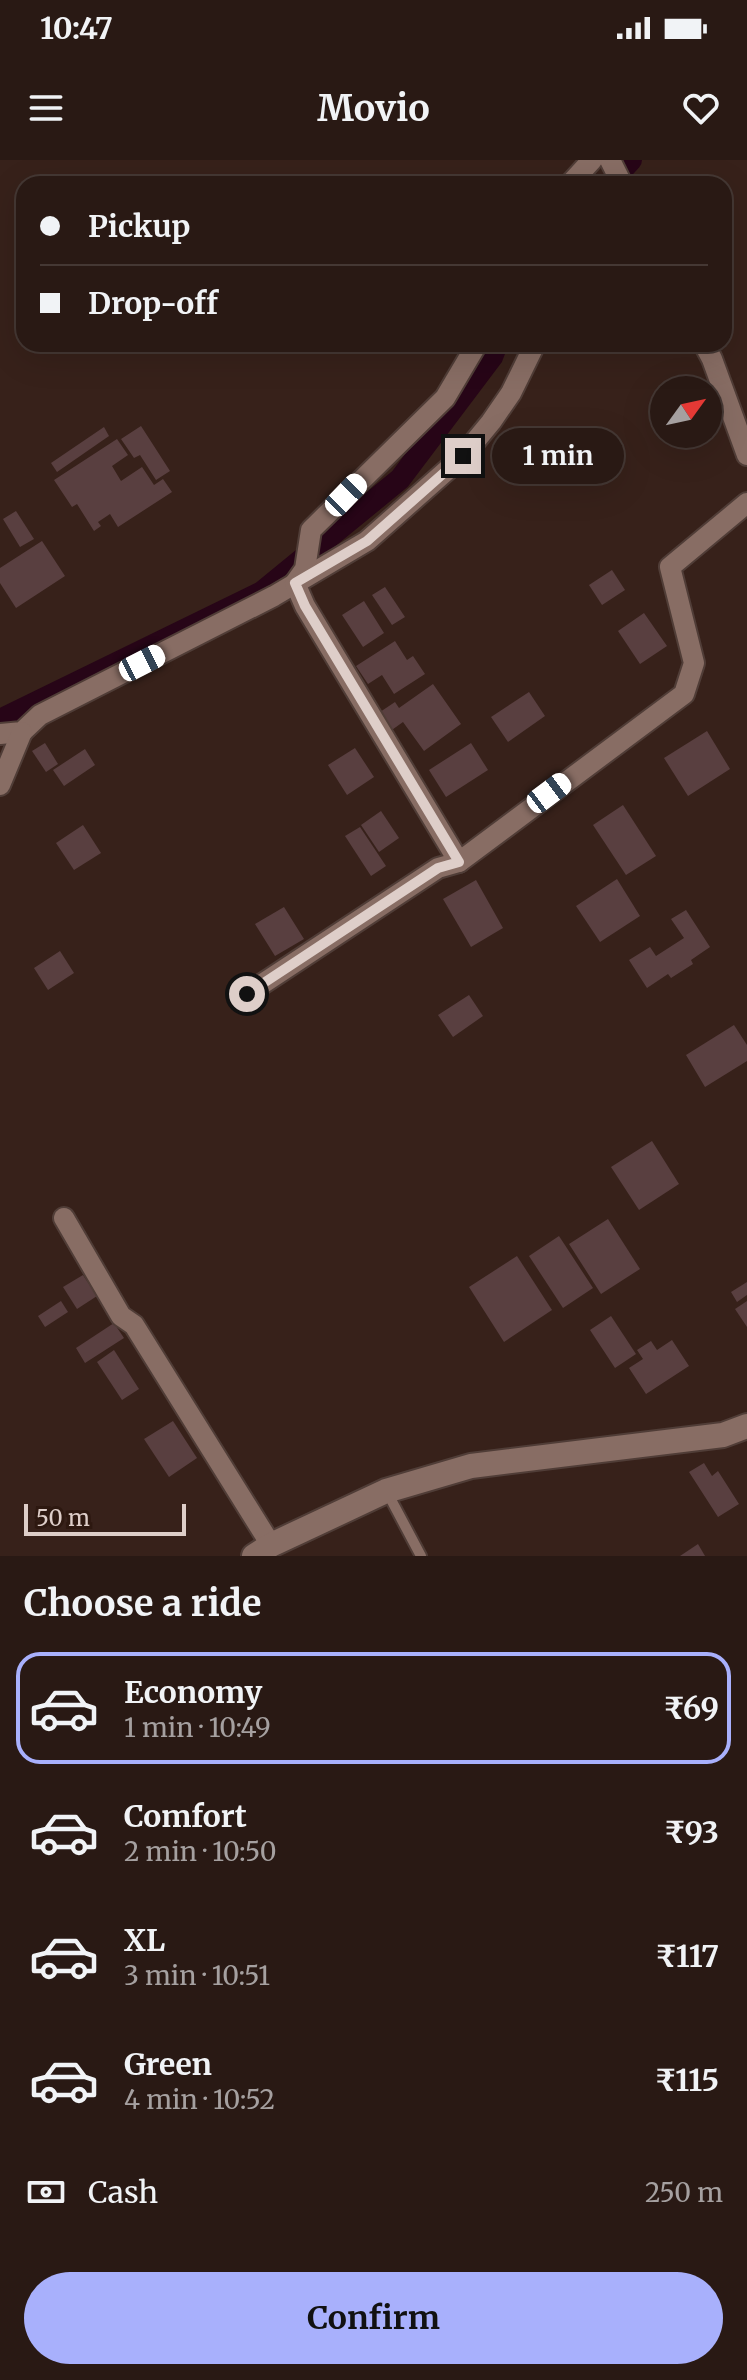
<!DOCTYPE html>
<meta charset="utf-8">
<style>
body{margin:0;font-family:Merriweather,serif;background:#31221d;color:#f1f3f6;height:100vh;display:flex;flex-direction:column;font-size:30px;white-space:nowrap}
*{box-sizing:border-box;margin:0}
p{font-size:26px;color:#a5a0a0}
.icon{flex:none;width:44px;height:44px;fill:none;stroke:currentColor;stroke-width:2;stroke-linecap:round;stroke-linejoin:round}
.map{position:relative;height:1396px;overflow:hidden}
.drawer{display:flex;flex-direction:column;background:#291914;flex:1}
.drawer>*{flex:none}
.hud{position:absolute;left:16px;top:16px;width:716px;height:176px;border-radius:24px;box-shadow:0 8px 32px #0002,0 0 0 2px #453834;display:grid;align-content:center;height:176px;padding:0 24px;background:#291914}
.needle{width:52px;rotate:57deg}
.buttons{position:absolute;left:650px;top:216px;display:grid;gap:16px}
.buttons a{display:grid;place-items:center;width:72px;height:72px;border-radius:50%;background:#291914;box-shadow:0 8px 32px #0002,0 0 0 2px #453834;font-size:40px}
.scale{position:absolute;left:24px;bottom:20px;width:162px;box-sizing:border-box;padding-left:8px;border:4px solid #decec9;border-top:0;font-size:22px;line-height:28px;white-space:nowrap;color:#decec9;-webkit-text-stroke:6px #2d1810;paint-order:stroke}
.end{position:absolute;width:36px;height:36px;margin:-18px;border:10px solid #decec9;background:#111;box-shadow:0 0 0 4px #111}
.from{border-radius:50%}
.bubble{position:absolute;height:56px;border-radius:28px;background:#291914;box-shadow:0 8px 32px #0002,0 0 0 2px #453834;font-size:26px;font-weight:700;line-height:56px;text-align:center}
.car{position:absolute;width:24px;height:48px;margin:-24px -12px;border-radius:10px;box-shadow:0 0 6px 2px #0007;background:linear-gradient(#fff 24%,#345 0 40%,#fff 0 76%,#345 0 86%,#fff 0)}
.hud b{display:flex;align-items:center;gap:28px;height:76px;font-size:30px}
.hud b+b{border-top:2px solid #453834}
.hud i{width:20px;height:20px;background:#f1f3f6}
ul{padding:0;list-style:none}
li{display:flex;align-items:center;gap:24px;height:112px;margin:0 16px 12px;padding:0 8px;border:4px solid transparent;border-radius:24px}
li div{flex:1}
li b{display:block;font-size:30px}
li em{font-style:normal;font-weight:700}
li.current{border-color:#a8b0fc}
li>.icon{width:72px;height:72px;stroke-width:1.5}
h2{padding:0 24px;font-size:36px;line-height:96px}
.pay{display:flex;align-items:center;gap:20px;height:88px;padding:0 24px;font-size:30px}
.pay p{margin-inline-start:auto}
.button{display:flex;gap:16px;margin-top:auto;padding:16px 24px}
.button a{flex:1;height:92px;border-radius:48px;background:#a8b0fc;color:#111;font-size:32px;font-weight:700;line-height:92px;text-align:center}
.status{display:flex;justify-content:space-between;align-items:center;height:56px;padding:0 40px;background:#291914;direction:ltr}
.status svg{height:22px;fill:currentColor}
header{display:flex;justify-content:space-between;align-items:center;height:104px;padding:0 24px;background:#291914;font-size:36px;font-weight:700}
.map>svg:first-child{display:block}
</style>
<div class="status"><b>10:47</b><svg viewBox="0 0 49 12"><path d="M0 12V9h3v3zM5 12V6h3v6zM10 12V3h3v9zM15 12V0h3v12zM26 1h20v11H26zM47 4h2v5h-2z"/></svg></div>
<header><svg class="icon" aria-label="menu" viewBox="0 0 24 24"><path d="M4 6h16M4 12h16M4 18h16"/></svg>Movio<svg class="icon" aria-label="heart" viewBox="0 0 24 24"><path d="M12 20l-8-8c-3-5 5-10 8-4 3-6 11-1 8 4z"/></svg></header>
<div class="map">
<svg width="747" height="1396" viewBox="0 0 747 1396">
<rect width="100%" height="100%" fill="#37211a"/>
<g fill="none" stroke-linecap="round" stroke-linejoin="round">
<g stroke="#270517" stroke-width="22">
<path d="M609,24l22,-24"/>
<path d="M0,560l262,-128 138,-113 92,-122 5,-13"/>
</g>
</g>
<g fill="#593f40">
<path d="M141,266l29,45 -14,9 -16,-25 -6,3 -13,-19z"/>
<path d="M104,267l5,9 -52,36 -6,-9z"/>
<path d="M117,279l11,16 -16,11 9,15 21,-14 12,18 9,-6 9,13 -54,35 -8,-13 -12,8 3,4 -7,5 -17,-27 -5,3 -18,-27z"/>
<path d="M16,351l18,28 -14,8 -17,-28z"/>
<path d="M42,381l23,35 -49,32 -16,-25v-15z"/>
<path d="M612,410l13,20 -23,15 -13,-20z"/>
<path d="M385,427l20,30 -13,8 -20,-30z"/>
<path d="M364,441l20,32 -21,14 -21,-32z"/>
<path d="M644,453l23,33 -27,18 -22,-33z"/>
<path d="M395,481l12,19 6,-4 12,18 -31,20 -12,-19 -14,9 -12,-18z"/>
<path d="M433,524l28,40 -37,27 -21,-29 -14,10 -12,-18 18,-12 4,6z"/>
<path d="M529,532l16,24 -37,26 -17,-25z"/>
<path d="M707,571l23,38 -42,27 -24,-38z"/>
<path d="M45,583l13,21 -12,8 -14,-21z"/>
<path d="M471,583l17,27 -42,27 -17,-27z"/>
<path d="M355,588l19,29 -27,18 -19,-30z"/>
<path d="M85,589l10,16 -31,21 -11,-16z"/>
<path d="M623,645l33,51 -30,19 -33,-50z"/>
<path d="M381,651l18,27 -20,14 -18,-27z"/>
<path d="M83,665l18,28 -27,17 -18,-27z"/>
<path d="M360,667l26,39 -15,10 -26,-40z"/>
<path d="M617,719l23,37 -40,26 -24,-36z"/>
<path d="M476,720l27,48 -32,19 -28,-48z"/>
<path d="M284,747l20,32 -29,17 -20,-32z"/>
<path d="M686,750l24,37 -19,13 2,4 -22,14 -3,-4 -21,14 -18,-28 21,-13 6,9 28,-18 -13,-19z"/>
<path d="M60,791l14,22 -26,17 -14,-22z"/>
<path d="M469,835l14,21 -30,21 -15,-22z"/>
<path d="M734,865l13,20v16l-42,26 -19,-32z"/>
<path d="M652,981l27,43 -40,26 -28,-43z"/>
<path d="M608,1059l32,50 -39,25 -32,-50z"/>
<path d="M559,1076l34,52 -30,20 -34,-52z"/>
<path d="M517,1096l35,54 -48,32 -35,-55z"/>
<path d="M83,1115l14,21 -20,13 -14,-22z"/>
<path d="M747,1122v13l-10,7 -6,-10z"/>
<path d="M61,1141l7,11 -23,15 -7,-11z"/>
<path d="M747,1141v26l-12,-18z"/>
<path d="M611,1156l25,38 -21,14 -25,-38z"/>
<path d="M114,1163l10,15 -39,25 -9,-15z"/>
<path d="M672,1180l17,26 -43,28 -17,-26 14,-9 -6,-9 14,-9 6,9z"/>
<path d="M114,1190l25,39 -17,11 -25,-38z"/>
<path d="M173,1261l24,37 -28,19 -25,-38z"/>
<path d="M704,1303l8,13 6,-5 21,33 -21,13 -29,-45z"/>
<path d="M698,1384l7,12h-25z"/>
</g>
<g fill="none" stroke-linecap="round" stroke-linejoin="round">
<g stroke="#503d37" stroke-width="14">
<path id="lane" d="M387,1332l34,64"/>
</g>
<g stroke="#503d37" stroke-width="24">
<g id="street">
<path d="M610,0l12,24"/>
<path d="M570,24l22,-24"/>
<path d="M704,184l8,15 35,96"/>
<path d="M0,574l22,-2 18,-17 234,-119 93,-55 96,-85 28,-34 20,-29 24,-49"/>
<path d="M0,625l22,-53"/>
<path d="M459,702l-154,-256 -10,-23 10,-14 6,-39 134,-132 32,-54"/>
<path d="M247,834l191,-126 21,-6 225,-168 10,-31 -24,-96 77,-64"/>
<path d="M64,1058l57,98 13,9 137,220"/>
</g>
</g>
<g stroke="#503d37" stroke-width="28">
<path id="secondary" d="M254,1396l17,-11 115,-54 85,-25 252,-31 24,-9"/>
</g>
<use href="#lane" stroke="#886d64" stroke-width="10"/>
<use href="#street" stroke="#886d64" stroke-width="20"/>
<use href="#secondary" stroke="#886d64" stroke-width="24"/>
</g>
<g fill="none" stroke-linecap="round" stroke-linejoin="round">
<path stroke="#decec9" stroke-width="10" d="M247,834l191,-126 21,-6 -154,-256 -10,-23 72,-42 96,-85"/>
</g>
</svg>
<div class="buttons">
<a><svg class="needle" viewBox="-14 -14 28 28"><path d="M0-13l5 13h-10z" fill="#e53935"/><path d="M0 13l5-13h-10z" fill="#a5a0a0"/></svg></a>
</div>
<div class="scale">50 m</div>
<i class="end from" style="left:247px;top:834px"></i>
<i class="end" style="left:463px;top:296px"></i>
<div class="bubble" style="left:492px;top:268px;width:132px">1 min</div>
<i class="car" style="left:346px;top:335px;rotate:44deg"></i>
<i class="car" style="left:142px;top:503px;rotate:63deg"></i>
<i class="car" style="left:549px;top:633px;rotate:53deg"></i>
<div class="hud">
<b><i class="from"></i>Pickup</b>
<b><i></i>Drop-off</b>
</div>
</div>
<section class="drawer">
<h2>Choose a ride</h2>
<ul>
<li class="current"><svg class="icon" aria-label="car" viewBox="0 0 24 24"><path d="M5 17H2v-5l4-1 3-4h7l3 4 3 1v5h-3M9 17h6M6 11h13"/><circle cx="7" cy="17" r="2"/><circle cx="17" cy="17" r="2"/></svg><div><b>Economy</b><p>1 min · 10:49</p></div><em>₹69</em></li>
<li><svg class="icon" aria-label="car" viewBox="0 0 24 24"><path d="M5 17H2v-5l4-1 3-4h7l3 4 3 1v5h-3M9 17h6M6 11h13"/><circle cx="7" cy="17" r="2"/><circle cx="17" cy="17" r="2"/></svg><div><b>Comfort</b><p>2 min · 10:50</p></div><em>₹93</em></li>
<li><svg class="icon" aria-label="car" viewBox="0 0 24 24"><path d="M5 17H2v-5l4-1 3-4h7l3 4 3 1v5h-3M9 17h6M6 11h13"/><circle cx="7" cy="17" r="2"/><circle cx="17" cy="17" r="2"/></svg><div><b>XL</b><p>3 min · 10:51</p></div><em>₹117</em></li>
<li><svg class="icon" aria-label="car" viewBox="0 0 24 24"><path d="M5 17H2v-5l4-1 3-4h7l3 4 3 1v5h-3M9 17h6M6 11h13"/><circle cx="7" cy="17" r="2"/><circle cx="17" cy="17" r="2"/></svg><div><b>Green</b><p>4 min · 10:52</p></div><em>₹115</em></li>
</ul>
<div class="pay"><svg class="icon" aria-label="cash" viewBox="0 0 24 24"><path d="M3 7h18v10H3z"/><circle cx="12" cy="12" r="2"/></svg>Cash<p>250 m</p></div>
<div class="button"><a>Confirm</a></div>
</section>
